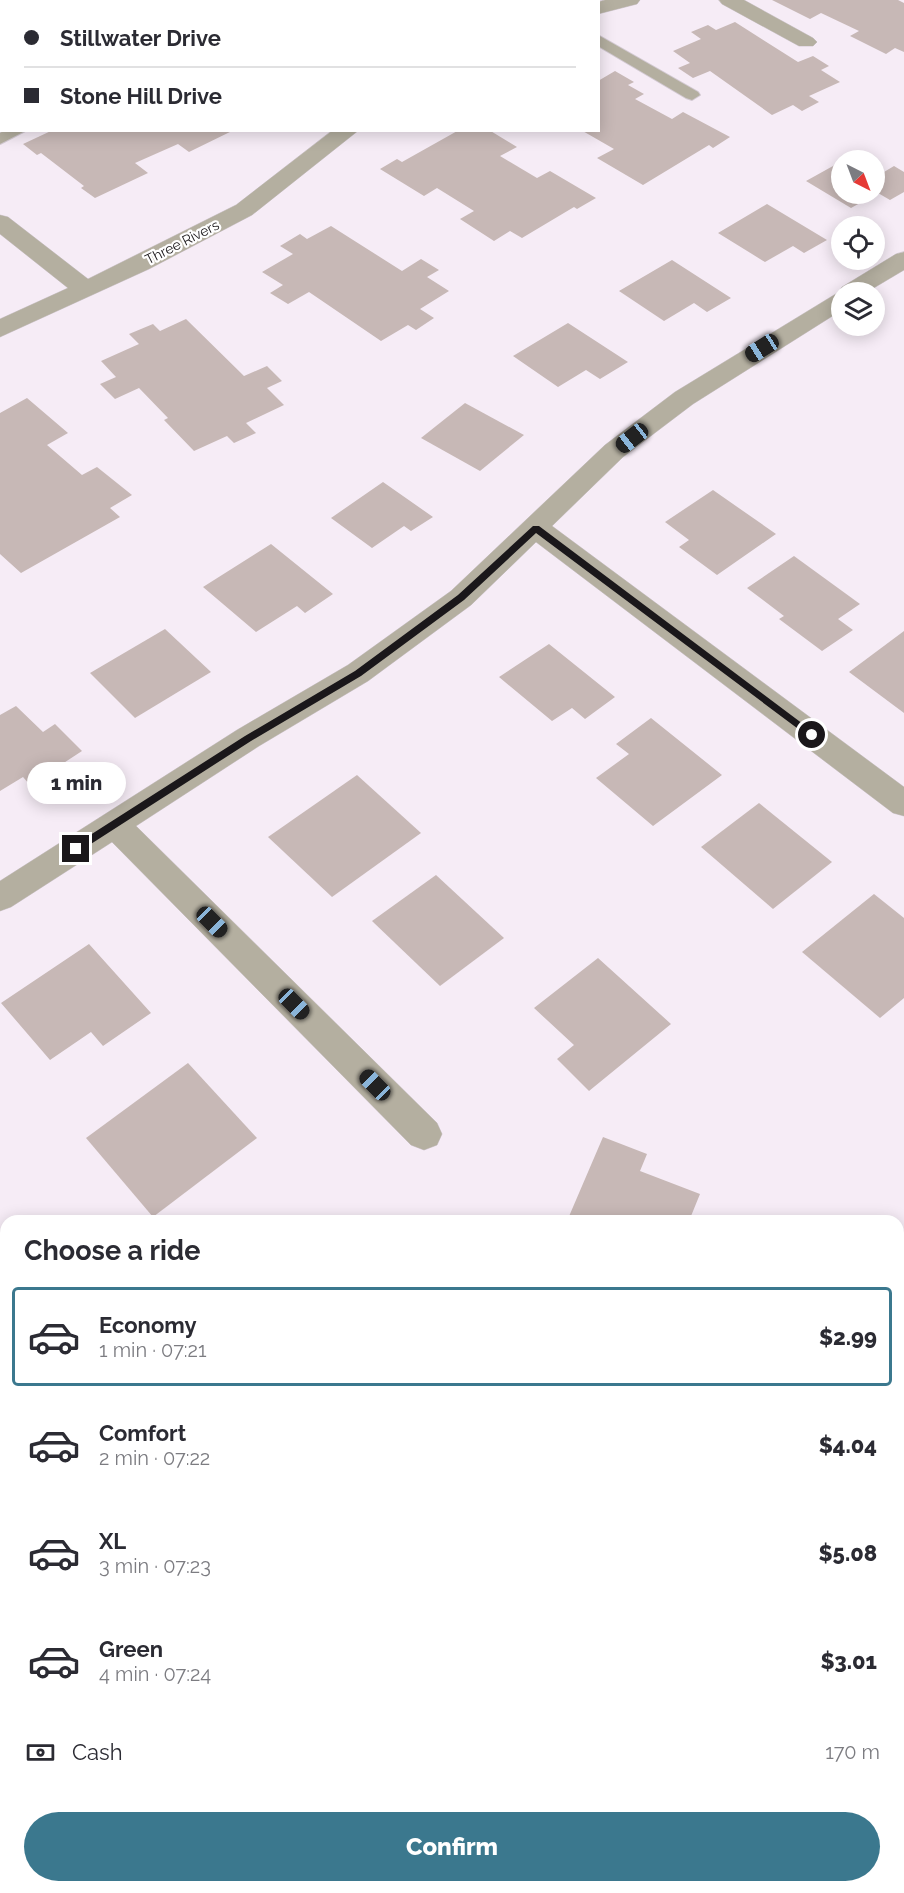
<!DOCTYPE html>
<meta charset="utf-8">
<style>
body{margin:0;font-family:Raleway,sans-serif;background:#f7f7f7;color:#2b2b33;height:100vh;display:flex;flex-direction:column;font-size:22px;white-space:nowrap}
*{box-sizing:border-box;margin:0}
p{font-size:20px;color:#7c7c81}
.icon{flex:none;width:33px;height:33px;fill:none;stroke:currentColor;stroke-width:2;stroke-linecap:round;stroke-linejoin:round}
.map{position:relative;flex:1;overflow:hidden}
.side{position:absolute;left:0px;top:1215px;width:904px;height:678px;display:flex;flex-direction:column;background:#fff;border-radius:18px 18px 0 0;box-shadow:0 3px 15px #0003}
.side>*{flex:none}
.top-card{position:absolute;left:0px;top:0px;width:600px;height:132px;box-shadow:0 3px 15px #0003;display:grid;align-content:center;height:132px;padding:0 24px;background:#fff}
.needle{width:39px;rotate:138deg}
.controls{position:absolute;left:831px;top:150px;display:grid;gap:12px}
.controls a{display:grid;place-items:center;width:54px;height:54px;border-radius:50%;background:#fff;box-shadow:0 3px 15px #0003;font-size:30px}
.end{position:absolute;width:27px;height:27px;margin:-14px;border:8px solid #1a171a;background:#fff;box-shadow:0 0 0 3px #fff}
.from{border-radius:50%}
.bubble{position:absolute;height:42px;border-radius:21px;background:#fff;box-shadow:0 3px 15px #0003;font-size:20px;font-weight:800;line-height:42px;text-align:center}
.car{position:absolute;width:18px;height:36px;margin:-18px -9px;border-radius:8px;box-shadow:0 0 4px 2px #0007;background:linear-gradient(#222 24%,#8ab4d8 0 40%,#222 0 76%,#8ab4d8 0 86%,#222 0)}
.top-card b{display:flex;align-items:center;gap:21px;height:57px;font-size:22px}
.top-card b+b{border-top:2px solid #e1e1e2}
.top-card i{width:15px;height:15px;background:#2b2b33}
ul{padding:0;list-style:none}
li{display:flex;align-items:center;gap:18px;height:99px;margin:0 12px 9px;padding:0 12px;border:3px solid transparent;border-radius:6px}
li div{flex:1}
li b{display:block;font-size:22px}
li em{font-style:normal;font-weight:800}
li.selected{border-color:#3b788e}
li>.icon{width:54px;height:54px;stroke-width:1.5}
h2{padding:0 24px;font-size:27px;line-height:72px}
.pay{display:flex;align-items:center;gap:15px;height:66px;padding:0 24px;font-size:22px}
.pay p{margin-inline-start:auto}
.primary-button{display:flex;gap:12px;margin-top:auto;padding:12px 24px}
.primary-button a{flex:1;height:69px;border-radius:36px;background:#3b788e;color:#fff;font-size:24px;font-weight:800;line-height:69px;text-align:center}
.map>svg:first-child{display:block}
</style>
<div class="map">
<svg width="904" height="1893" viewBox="0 0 904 1893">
<rect width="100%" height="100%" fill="#f6ecf6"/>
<g fill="#c7b8b6">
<path d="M772,0h126l6,3v49l-9,-4 -9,6 -36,-18 9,-5 -38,-18 -11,6z"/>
<path d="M735,22l63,40 15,-6 16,10 -8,4 19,12 -31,14 10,6 -17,9 -9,-6 -21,10 -62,-44 -17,7 -15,-10 12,-5 -17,-12 28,-12 -10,-7 17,-7 8,5z"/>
<path d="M615,71l19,11 -6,3 16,9 -9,5 37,20 11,-7 47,25 -17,11 -4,-3 -66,40 -46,-27 17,-9 -33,-19h17v-49z"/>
<path d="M53,130h181l-45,22 -11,-8 -43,19 13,10 -53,25 -14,-10 3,-2 -43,-33 -4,2 -14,-11z"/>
<path d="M459,130h30l28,17 -17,9 37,22 13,-7 46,27 -19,11 -3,-2 -52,31 -12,-7 -16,10 -34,-22 14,-8 -37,-23 -13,8 -44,-27 17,-10 5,3z"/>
<path d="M842,161v33h32v-27l10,5 10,-6 10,6v20l-14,8 -12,-7 -27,15 -45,-27z"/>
<path d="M767,204l60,36 -23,13 -11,-7 -28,16 -47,-29z"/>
<path d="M331,226l71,45 19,-12 18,11 -12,7 22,14 -29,18 14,9 -18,12 -8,-5 -27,16 -72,-49 -21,12 -18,-11 13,-8 -21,-13 31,-18 -13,-8 20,-12 7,5z"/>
<path d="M672,260l59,38 -24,14 -13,-9 -30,18 -45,-30z"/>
<path d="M186,319l58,57 23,-10 15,15 -15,7 17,17 -38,18 10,10 -22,10 -7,-7 -33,15 -30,-31 4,-2 -29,-30 -24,11 -15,-15 16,-7 -15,-16 38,-17 -10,-10 24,-10 7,7z"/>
<path d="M568,323l60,39 -28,17 -14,-9 -28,17 -45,-31z"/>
<path d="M27,398l41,35 -21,12 35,30 15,-8 35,28 -22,13 10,9 -99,56 -21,-19v-141z"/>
<path d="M465,403l59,32 -44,36 -59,-33z"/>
<path d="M383,482l50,35 -22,14 -7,-5 -32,22 -41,-30z"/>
<path d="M713,490l63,44 -59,41 -38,-28 10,-7 -24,-18z"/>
<path d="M271,544l62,50 -28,19 -8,-7 -41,26 -53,-45z"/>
<path d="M794,556l66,48 -22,15 15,11 -31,21 -43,-32 5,-3 -37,-28z"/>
<path d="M165,629l46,43 -76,46 -45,-45z"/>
<path d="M904,631v82l-55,-41z"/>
<path d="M549,644l66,53 -30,22 -13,-11 -20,13 -53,-44z"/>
<path d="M16,706l27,26 12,-8 27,27 -52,34 -7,-8 -23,14v-76z"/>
<path d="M651,718l71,57 -69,51 -57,-48 33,-24 -13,-10z"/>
<path d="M357,775l64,58 -89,64 -64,-60z"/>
<path d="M759,803l73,59 -59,47 -72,-62z"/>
<path d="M436,875l68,63 -64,48 -68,-65z"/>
<path d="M874,894l30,24v80l-24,20 -78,-66z"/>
<path d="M89,944l62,69 -48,33 -12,-14 -41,28 -49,-57z"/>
<path d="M598,958l73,66 -82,67 -32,-32 17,-14 -40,-37z"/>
<path d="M188,1063l69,75 -104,79 -67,-79z"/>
<path d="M603,1137l44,17 -7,17 60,23 -11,27h-122z"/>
<path d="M6,1527v50l-6,-8v-37z"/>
<path d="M898,1533l6,6v148l-6,6z"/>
<path d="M6,1579v52l-6,-7v-40z"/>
</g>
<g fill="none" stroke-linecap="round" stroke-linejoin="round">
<g stroke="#d3cad3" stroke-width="2">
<g id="service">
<path d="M598,35l100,57 2,3 -8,5 -6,-2 -88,-52z"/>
<path d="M5,130h22l-27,14v-11z"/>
</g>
</g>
<g stroke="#d3cad3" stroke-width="1">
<g id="minor">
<path d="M605,0h35l-3,4 -39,10v-12z"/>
<path d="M719,0h25l69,38 4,4 -4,4h-14l-77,-42z"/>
<path d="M333,130h26l-107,85 -103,54 -149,68v-18l68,-31 -68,-54v-19l8,2 80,62 148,-74z"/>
<path d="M904,252v18l-37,22h-25v18l-149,94 -70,53 -71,69 352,261v29l-11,-3 -357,-271 -65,63 -103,76 -109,65 -123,80 301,297 5,11 -5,11 -13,5 -13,-5 -299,-303 -101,65 -11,4v-30l237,-151 111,-65 103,-74 154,-146 70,-53 164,-100 3,-5 54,-33z"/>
<path d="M0,1797l6,2v48l-6,-2z"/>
<path d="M50,1887h51l3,6h-51z"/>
</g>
</g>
<use href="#service" fill="#b4afa0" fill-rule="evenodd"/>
<use href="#minor" fill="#b4afa0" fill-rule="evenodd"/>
</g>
<path fill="#1a171a" d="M533,526h6l276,207v4h-6l-273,-204 -72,67 -103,76 -110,65 -171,110h-7v-5l172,-110 110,-65 103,-76z"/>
<g text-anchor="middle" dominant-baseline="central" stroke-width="4.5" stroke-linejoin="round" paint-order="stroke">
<g font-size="14" fill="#1a171a" stroke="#fff">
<text transform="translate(182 242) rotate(-27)">Three Rivers</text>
</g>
</g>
</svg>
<div class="controls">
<a><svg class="needle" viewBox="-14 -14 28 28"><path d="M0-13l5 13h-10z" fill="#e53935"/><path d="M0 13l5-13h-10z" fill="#7c7c81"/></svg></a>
<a><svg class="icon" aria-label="locate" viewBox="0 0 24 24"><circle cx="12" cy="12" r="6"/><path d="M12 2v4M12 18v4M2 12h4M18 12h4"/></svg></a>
<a><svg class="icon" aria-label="layers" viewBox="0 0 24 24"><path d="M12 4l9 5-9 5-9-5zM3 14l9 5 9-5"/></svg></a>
</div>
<i class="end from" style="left:812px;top:735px"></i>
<i class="end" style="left:76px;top:849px"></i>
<div class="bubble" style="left:27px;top:762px;width:99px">1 min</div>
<i class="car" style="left:762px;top:348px;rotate:238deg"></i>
<i class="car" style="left:632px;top:438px;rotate:232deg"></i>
<i class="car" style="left:212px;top:922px;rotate:135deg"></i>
<i class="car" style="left:294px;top:1004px;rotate:135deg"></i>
<i class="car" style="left:375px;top:1085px;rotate:315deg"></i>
<div class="top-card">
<b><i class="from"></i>Stillwater Drive</b>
<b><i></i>Stone Hill Drive</b>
</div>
<section class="side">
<h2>Choose a ride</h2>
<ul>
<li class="selected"><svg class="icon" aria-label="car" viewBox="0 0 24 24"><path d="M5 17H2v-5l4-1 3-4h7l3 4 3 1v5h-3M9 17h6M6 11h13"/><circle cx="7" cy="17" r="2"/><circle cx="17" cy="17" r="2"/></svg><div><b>Economy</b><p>1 min · 07:21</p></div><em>$2.99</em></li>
<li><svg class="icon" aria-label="car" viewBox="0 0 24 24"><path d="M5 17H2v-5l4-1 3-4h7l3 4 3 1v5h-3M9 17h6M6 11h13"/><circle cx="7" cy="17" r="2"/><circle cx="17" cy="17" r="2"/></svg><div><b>Comfort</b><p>2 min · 07:22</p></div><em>$4.04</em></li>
<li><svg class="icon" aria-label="car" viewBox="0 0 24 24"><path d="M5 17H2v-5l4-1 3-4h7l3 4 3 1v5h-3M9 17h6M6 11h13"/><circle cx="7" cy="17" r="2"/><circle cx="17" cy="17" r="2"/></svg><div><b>XL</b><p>3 min · 07:23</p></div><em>$5.08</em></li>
<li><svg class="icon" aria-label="car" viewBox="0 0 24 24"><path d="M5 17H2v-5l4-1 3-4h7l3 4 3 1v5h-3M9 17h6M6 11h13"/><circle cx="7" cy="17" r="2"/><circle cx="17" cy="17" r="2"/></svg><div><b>Green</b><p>4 min · 07:24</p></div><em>$3.01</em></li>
</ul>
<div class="pay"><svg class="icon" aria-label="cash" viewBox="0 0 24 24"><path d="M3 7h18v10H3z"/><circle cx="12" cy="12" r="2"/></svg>Cash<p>170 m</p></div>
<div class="primary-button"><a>Confirm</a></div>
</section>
</div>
